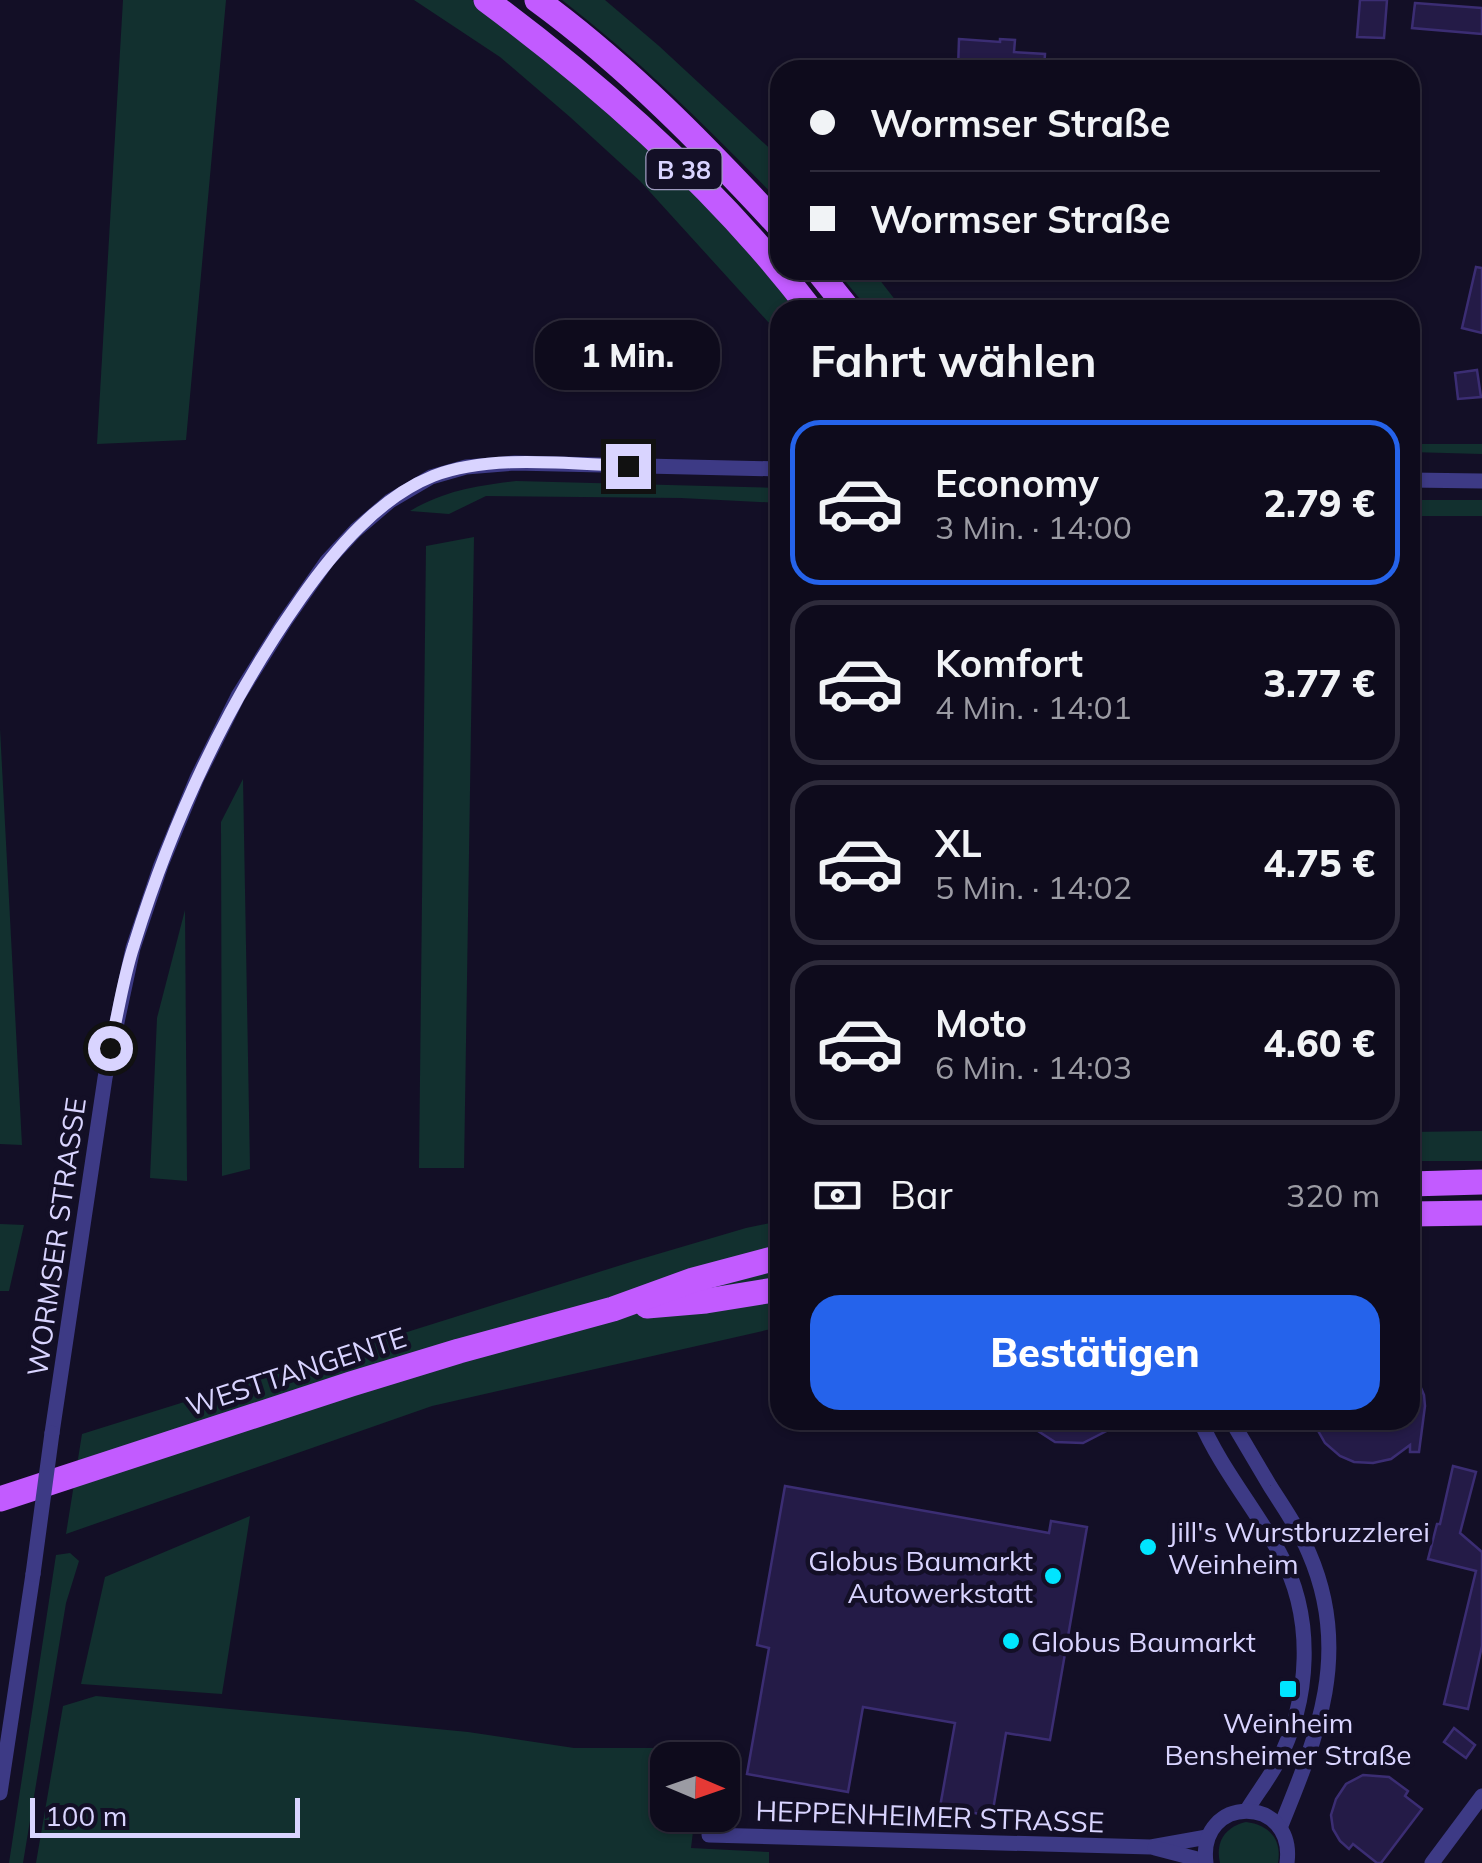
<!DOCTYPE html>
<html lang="de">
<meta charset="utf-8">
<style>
body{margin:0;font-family:Mulish,sans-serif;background:#1c1929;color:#f1f3f6;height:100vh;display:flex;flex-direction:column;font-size:38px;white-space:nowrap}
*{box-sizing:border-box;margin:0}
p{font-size:32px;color:#9b9ba3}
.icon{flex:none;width:55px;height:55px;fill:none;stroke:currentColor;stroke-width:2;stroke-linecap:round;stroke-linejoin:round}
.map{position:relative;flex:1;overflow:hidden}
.side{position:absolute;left:770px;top:300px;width:650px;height:1130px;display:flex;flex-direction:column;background:#0e0b1c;border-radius:30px;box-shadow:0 2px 8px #0004,0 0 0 2px #2e2b3b}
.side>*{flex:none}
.banner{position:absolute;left:770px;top:60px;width:650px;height:220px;border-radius:30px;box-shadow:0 2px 8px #0004,0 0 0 2px #2e2b3b;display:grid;align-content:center;height:220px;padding:0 40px;background:#0e0b1c}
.needle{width:65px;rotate:92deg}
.controls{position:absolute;left:650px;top:1742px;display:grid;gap:20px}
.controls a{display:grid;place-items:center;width:90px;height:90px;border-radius:20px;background:#0e0b1c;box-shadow:0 2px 8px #0004,0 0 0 2px #2e2b3b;font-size:50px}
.scale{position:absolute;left:30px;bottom:25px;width:270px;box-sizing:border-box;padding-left:10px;border:5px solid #d9d4ff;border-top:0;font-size:28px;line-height:35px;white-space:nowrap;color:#d9d4ff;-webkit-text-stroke:8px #130f26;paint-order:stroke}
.end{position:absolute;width:45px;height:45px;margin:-22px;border:12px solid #d9d4ff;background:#111;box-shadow:0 0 0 5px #111}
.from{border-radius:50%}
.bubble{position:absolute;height:70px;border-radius:30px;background:#0e0b1c;box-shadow:0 2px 8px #0004,0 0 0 2px #2e2b3b;font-size:32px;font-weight:800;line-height:70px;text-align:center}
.banner b{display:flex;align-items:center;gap:35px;height:95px;font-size:38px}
.banner b+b{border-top:2px solid #2e2b3b}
.banner i{width:25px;height:25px;background:#f1f3f6}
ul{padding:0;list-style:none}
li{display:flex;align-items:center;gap:30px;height:165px;margin:0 20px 15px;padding:0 20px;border:5px solid #2e2b3b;border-radius:30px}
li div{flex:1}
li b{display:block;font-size:38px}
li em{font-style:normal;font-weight:800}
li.on{border-color:#2563eb}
li>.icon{width:90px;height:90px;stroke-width:1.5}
h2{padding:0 40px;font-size:45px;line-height:120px}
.pay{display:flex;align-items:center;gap:25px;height:110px;padding:0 40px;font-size:38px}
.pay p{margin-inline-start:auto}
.action{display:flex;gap:20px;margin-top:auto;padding:20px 40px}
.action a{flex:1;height:115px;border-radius:30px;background:#2563eb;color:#fff;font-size:40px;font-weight:800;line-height:115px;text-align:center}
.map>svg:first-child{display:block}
</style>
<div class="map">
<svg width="1482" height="1863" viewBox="0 0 1482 1863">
<rect width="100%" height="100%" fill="#130f26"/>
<g fill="#12302f">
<path d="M123,0h103l-40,440 -89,4z"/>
<path d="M414,0h58l102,81 142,130 83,99h-19v25l-140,-154 -70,-64 -70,-60z"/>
<path d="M562,0h43l54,46 121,112v44c-70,-72 -139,-141 -218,-202z"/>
<path d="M836,270h36l31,40h-34z"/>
<path d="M1410,444h72v10l-72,-2z"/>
<path d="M516,481l264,7v15l-99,-5 -195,-2 -37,18 -39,-3c36,-21 66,-25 106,-30z"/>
<rect x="1410" y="500" width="72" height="16"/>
<path d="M474,537l-10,631h-45l7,-622z"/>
<path d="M0,729l22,416 -22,-1z"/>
<path d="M243,779l7,390 -28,7 -1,-354z"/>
<path d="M185,910l2,271 -37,-3 7,-160z"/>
<path d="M1482,1131v30h-72v-29z"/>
<path d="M780,1221v106l-348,79 -366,128 16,-100 552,-173 112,-33z"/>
<path d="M0,1224l24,1 -15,66h-9z"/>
<path d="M250,1516l-28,178 -141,-10 24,-107z"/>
<path d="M70,1553l9,8 -13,42 -43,260h-14l47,-308z"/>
<path d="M96,1696l372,36 106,16h87l43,4 -1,8h-35v55h27l-4,33 78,4v11h-733l27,-157z"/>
<path d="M1246,1822c24,3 36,18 32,41h-58c-5,-21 5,-36 26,-41z"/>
</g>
<g fill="#241b47" stroke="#3b2d73" stroke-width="2.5">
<path d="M1360,0h27l-3,38 -27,-1z"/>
<path d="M1415,3l67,5v26l-70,-6z"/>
<path d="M959,39l41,3v-3l15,1 -1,12 31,2 -1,16 -86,-1z"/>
<path d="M1476,267l6,1v65l-20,-5z"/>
<path d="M1477,370l4,27 -23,2 -3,-26z"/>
<path d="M1410,1362l14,33 1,11 -6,46h-9v-7l-19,14 -18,4 -19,-1 -14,-6 -15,-13 -13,-23h98z"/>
<path d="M1021,1420h107l-45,23 -28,-1z"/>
<path d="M1453,1466l23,6 -16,61 22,19v94l-14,63 -24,-5 32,-133 -48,-12 9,-35h3z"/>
<path d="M785,1486l264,47 2,-12 36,6 -37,213 -44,-7 -14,83 -52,-9 15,-84 -92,-16 -15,85 -101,-18 22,-126 -12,-3z"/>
<path d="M1454,1728l21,17 -9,13 -22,-16z"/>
<path d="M1363,1775l26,2 19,14 -3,5 17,13 -41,54h-4l-24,-19 -4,5 -9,-8 -7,-12 -2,-14 5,-16 10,-15z"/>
</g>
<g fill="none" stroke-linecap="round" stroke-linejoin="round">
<g stroke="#3d3a85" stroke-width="15">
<path d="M1410,480l72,1"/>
<path d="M1200,1420c20,47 54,87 79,132 36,65 32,148 -3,213 -9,16 -20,30 -29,45"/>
<path d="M1231,1420c13,22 26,44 39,66 14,22 29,43 39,67 43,99 9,182 -29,275"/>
<path d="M52,1433l53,-355 28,-130 28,-83 36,-87 41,-82 47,-75 42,-60 29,-31 34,-29 41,-24 35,-10 49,-4 265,6"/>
<path d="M0,1793l33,-219"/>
<path d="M709,1835l442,12 56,-10"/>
<path d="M1155,1848l50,13"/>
<path d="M1206,1863c-9,-69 90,-69 81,0"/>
<path d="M1432,1863l50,-67"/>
</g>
<g stroke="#c25bff" stroke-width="25">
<path d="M486,0c120,89 234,191 325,310"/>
<path d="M537,0c89,65 168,146 243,227"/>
<path d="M817,270l32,40"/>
<path d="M1410,1184l72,-2"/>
<path d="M1410,1214l72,-1"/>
<path d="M647,1306l59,-5 74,-12"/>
<path d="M0,1499l351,-115 108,-33 154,-42 80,-29 87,-23"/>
</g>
<path stroke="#3d3a85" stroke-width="15" d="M33,1574l19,-141"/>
</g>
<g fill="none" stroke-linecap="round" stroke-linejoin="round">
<path stroke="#d9d4ff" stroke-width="12" d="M110,1048c8,-34 13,-70 24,-103 38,-123 93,-242 167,-347 33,-47 77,-100 132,-122 58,-22 134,-12 195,-10"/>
</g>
<g fill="#00e5ff" stroke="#130f26" stroke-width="4">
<circle cx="1148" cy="1547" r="10"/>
<circle cx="1053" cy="1576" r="10"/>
<circle cx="1011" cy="1641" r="10"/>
<rect x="1278" y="1679" width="20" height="20" rx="5"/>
</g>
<g text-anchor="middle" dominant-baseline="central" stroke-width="9" stroke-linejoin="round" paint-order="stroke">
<rect fill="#130f26" stroke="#9e99be" stroke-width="2.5" x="646.5" y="149" width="75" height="40" rx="8"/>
<g font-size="25" font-weight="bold" fill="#d9d4ff">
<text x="684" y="169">B 38</text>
</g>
<g font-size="28" fill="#d9d4ff" stroke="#130f26">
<text transform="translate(56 1237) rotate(-82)">WORMSER STRASSE</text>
<text transform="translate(296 1371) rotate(-18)">WESTTANGENTE</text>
<text transform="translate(930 1816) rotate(2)">HEPPENHEIMER STRASSE</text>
</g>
<g font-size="28" fill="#d9d4ff" stroke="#130f26" text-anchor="start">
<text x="1168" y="1531">Jill's Wurstbruzzlerei<tspan x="1168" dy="32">Weinheim</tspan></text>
<text x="1033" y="1560" text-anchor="end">Globus Baumarkt<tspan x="1033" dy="32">Autowerkstatt</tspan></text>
<text x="1031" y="1641">Globus Baumarkt</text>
<text x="1288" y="1722" text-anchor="middle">Weinheim<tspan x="1288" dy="32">Bensheimer Straße</tspan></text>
</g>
</g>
</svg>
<div class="controls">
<a><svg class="needle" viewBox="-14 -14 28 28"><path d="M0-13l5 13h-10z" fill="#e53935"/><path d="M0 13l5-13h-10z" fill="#9b9ba3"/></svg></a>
</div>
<div class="scale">100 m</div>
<i class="end from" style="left:110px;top:1048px"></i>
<i class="end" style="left:628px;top:466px"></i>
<div class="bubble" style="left:535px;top:320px;width:185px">1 Min.</div>
<div class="banner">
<b><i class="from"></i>Wormser Straße</b>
<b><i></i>Wormser Straße</b>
</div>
<section class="side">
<h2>Fahrt wählen</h2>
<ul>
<li class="on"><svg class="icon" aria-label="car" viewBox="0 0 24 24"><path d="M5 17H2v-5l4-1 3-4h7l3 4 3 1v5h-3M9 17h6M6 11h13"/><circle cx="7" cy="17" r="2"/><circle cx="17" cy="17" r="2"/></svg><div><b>Economy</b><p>3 Min. · 14:00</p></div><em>2.79 €</em></li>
<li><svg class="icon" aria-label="car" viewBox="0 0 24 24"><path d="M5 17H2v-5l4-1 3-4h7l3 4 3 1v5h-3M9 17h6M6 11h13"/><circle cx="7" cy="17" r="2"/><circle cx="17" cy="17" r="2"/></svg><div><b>Komfort</b><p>4 Min. · 14:01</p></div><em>3.77 €</em></li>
<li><svg class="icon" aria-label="car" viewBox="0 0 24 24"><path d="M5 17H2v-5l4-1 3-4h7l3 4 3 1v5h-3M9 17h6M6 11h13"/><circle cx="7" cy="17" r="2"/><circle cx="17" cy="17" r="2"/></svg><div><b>XL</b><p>5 Min. · 14:02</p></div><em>4.75 €</em></li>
<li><svg class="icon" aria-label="car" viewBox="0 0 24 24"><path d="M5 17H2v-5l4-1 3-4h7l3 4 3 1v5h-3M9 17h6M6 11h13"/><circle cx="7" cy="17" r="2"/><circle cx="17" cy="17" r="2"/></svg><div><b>Moto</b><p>6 Min. · 14:03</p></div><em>4.60 €</em></li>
</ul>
<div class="pay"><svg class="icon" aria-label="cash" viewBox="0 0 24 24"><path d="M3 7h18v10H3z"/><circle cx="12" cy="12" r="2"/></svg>Bar<p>320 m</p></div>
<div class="action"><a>Bestätigen</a></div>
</section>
</div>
